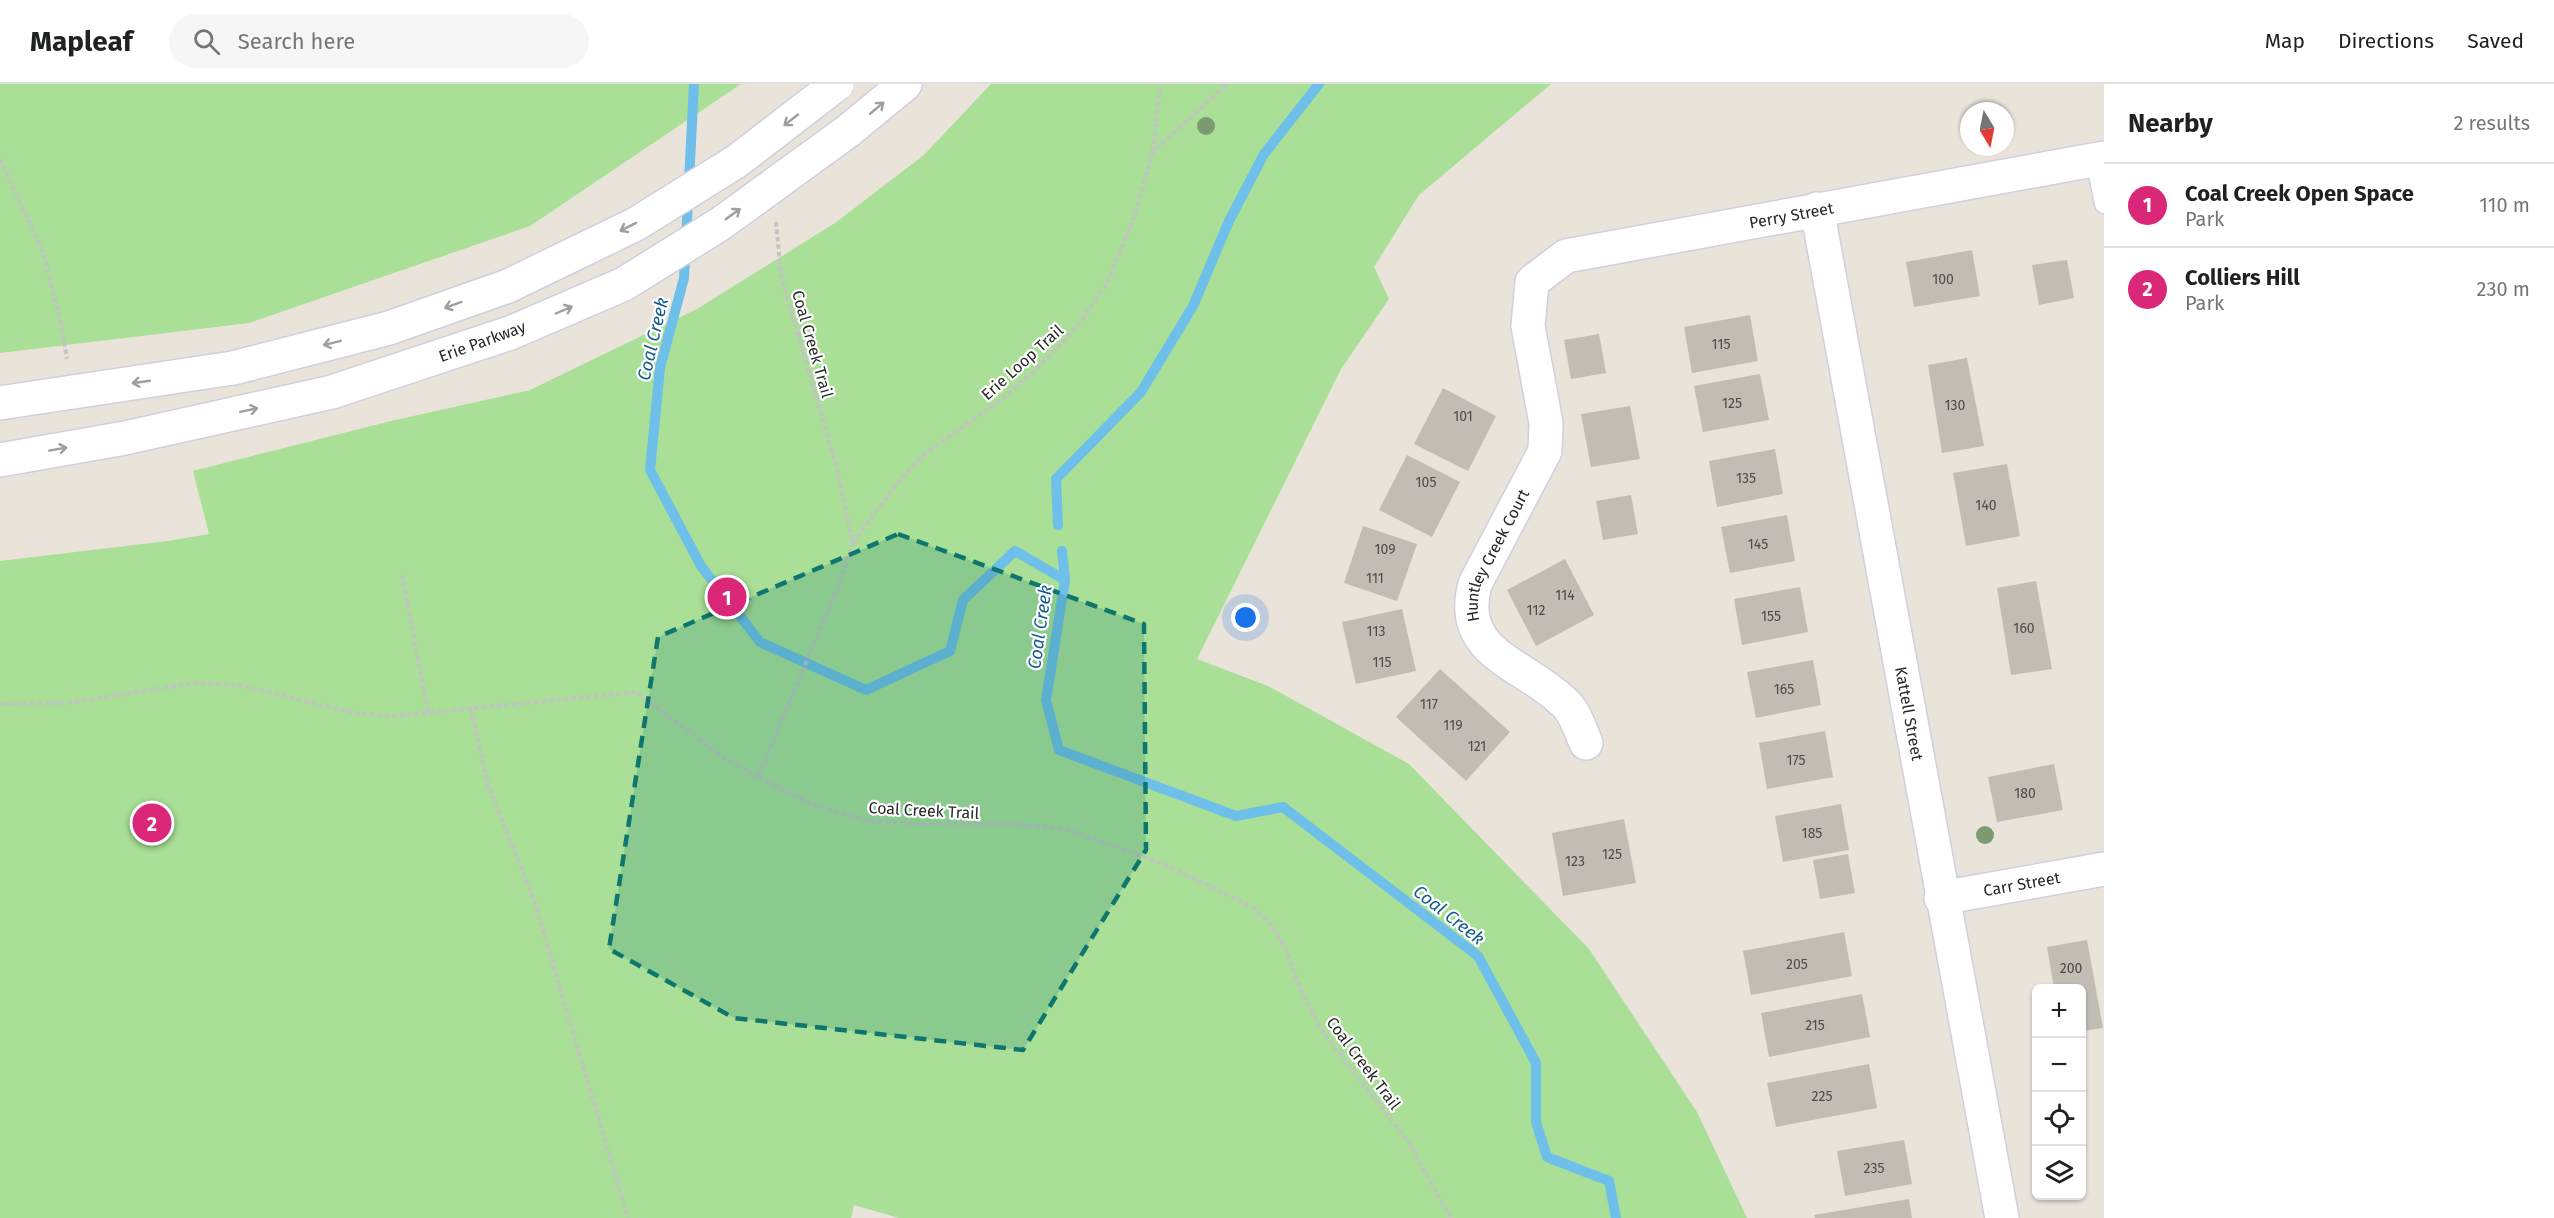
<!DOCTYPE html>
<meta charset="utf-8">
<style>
body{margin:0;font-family:"Fira Sans",sans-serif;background:#f6f6f6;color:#202124}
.controls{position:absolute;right:18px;bottom:18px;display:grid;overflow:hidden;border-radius:9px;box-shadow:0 2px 4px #0004}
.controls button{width:54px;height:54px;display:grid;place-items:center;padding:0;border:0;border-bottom:2px solid #e0e0e0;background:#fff;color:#202124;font:30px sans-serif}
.compass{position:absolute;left:1960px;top:18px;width:54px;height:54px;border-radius:50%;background:#fff;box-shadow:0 2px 4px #0004;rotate:170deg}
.you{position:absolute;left:1246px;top:534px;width:21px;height:21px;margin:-15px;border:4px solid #fff;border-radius:50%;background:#1a73e8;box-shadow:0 0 0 9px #1a73e833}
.badge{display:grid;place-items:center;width:39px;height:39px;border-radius:50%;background:#db2777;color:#fff;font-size:20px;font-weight:700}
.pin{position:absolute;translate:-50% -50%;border:3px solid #fff;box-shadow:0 2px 6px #0006}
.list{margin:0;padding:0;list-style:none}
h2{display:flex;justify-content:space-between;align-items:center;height:78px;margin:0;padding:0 24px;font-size:26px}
h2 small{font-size:20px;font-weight:400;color:#757577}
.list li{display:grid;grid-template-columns:39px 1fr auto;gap:18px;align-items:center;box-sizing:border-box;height:84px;padding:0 24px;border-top:2px solid #e0e0e0}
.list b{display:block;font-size:22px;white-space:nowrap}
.list p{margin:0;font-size:20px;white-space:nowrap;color:#757577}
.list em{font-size:20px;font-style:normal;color:#757577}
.icon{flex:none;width:33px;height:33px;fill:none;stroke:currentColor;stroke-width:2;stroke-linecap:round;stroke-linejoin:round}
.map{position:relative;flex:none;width:2104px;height:1134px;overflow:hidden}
header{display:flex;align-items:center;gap:36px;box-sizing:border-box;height:84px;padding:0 30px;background:#fff;border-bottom:2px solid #e0e0e0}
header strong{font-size:28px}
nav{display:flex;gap:33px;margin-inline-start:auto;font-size:21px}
.search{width:420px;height:54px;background:#f6f6f6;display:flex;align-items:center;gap:15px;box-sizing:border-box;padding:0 21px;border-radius:33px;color:#757577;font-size:22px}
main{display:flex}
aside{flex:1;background:#fff}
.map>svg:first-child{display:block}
.green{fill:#a9df96}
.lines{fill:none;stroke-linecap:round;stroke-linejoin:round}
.stream{stroke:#6ebfe9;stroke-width:10}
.building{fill:#c1bdb5}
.lane-casing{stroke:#ced0e0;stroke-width:21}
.street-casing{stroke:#ced0e0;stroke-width:36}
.secondary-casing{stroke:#ced0e0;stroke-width:36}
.path{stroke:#c3c3c3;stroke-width:4;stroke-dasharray:4.5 3;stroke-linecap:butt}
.lane{stroke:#fff;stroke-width:18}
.street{stroke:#fff;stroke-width:33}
.secondary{stroke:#fff;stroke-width:33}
.secondary-bridge-casing{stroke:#ced0e0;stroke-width:36;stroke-linecap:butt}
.secondary-bridge{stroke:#fff;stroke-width:33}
.tree{fill:#7d9b70}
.oneway{stroke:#9e9e9e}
.marked{fill:#0f766e;fill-opacity:0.2;stroke:#0f766e;stroke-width:4.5;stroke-dasharray:12 8;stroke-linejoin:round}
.labels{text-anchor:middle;stroke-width:4.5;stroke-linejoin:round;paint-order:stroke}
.number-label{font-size:14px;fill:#4e4c4a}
.street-label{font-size:16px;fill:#272727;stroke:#fff}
.water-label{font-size:18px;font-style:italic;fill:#125b90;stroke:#fff}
</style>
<header>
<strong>Mapleaf</strong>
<div class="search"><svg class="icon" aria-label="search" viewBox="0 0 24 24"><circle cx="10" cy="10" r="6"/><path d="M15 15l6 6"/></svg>Search here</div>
<nav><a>Map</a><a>Directions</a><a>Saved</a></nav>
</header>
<main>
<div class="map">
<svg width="2104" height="1134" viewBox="0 0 2104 1134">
<rect width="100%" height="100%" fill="#e9e3d9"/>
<g class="green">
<polygon points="0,0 741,0 530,142 249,239 0,269"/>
<polygon points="991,0 1551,0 1419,111 1374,183 1389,215 1341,285 1197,575 1268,602 1409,680 1589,865 1697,1028 1747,1134 899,1134 854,1121 851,1134 0,1134 0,477 168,457 209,450 193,387 391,337 530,306 697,225 835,139 924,71"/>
</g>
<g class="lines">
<g class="stream">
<polyline points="694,0 684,194 660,284 650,386 701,482 760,558 866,606 950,567 963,516 1015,467 1065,496 1046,616 1059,666 1236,732 1283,723 1478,872 1536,979 1536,1038 1547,1073 1609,1097 1616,1134"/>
<polyline points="1058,441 1056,395 1141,308 1193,222 1229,137 1264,70 1319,0"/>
<polyline points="1062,467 1065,496"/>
</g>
</g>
<g class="building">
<polygon points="1972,166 1980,212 1914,223 1906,178"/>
<polygon points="2067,176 2074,214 2039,221 2032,181"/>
<polygon points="1750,231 1758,277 1692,289 1684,243"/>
<polygon points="1599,250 1606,289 1571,295 1564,256"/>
<polygon points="1967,274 1984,362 1942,369 1928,281"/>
<polygon points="1760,290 1769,336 1703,348 1694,302"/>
<polygon points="1443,304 1496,332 1468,387 1414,360"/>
<polygon points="1630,322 1640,375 1591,383 1581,330"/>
<polygon points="1775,365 1783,410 1717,423 1709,377"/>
<polygon points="1407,371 1460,398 1432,453 1379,426"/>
<polygon points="2007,380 2020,452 1966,462 1953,389"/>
<polygon points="1631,411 1638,450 1603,456 1596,417"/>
<polygon points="1787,431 1795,477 1730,489 1721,443"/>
<polygon points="1363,442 1417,460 1397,517 1344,499"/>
<polygon points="1565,475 1594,531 1536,562 1507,506"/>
<polygon points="2036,497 2052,585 2011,591 1997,504"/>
<polygon points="1800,503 1808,548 1742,561 1734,515"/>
<polygon points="1402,525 1416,587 1356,600 1342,538"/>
<polygon points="1813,576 1821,621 1756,634 1747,588"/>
<polygon points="1440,585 1510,648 1466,697 1396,633"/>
<polygon points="1825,647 1833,693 1767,705 1759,659"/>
<polygon points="2054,680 2063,726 1997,738 1988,693"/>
<polygon points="1841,720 1849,766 1783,778 1775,732"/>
<polygon points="1624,735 1636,799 1563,812 1552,749"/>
<polygon points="1848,770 1855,809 1820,815 1813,776"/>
<polygon points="1844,848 1852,892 1751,911 1743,867"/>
<polygon points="2087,856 2103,944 2082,947 2082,904 2054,904 2047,863"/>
<polygon points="1862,910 1870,953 1769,973 1761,929"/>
<polygon points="1869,980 1877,1024 1776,1043 1767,999"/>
<polygon points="1904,1056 1912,1100 1845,1112 1837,1067"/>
<polygon points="1909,1115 1912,1134 1815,1134 1814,1131"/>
</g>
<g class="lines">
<g class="lane-casing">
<polyline id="lane" points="2095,76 2104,120"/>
</g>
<g class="street-casing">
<g id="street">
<path id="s1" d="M1817,125l185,1009"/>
<path id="s2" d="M1586,659c-5,-11 -9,-25 -16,-34 -3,-5 -9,-9 -13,-13 -40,-34 -100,-46 -82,-112l70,-133 1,-28 -18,-97 4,-44 34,-26 538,-98"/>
<path id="s3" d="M1941,814l163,-29"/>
</g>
</g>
<g class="secondary-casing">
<g id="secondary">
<polyline points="848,47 905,0"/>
<polyline points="0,319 233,284 389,244 508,202"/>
<polyline points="0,376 125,354 332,308 510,249"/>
</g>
</g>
<g class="path">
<polyline points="1153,67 1160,0"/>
<polyline points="0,75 43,168 60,235 67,275"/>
<polyline points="776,138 781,192 836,381 853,459 838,503 758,693 809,719 868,737 915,740 1016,740 1066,745 1166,781 1254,824 1271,841 1284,861 1302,909 1324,950 1408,1057 1451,1134"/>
<polyline points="853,459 897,399 923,371 994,321 1032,289 1073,248 1106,201 1132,139 1153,68 1227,0"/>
<polyline points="402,491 428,628"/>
<polyline points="0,620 69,619 194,599 239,601 359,630 395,632 636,608 723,673 758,693"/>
<polyline points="471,625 488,701 534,816 628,1134"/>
</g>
<use href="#lane" class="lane"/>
<use href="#street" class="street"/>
<use href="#secondary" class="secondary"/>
<g class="secondary-bridge-casing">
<g id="secondary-bridge">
<polyline points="508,202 636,140 737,77 837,0"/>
<polyline points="510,249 624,200 720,140 848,47"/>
</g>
</g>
<use href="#secondary-bridge" class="secondary-bridge"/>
</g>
<g class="tree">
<circle cx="1206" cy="42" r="9"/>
<circle cx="1985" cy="751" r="9"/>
</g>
<defs><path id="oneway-shaft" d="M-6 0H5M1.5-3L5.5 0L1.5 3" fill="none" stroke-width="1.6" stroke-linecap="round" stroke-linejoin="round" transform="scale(1.5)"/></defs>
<g class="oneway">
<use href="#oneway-shaft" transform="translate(877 24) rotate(-40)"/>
<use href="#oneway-shaft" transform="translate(791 36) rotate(142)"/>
<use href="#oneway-shaft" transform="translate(733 130) rotate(-36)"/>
<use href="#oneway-shaft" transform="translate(628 143) rotate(153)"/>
<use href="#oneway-shaft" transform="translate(453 221) rotate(160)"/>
<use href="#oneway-shaft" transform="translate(564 226) rotate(-23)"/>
<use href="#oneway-shaft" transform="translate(332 259) rotate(166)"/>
<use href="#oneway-shaft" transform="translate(141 298) rotate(172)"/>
<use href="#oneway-shaft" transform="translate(249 326) rotate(-12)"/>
<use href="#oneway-shaft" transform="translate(58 365) rotate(-10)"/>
</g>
<path class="marked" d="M898,450l246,90 2,226 -123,200 -289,-32 -125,-69 49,-312z"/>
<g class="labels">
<g class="number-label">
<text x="1943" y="200">100</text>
<text x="1721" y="265">115</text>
<text x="1732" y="324">125</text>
<text x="1955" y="326">130</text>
<text x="1463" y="337">101</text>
<text x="1746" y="399">135</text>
<text x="1426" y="403">105</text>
<text x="1986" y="426">140</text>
<text x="1758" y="465">145</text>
<text x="1385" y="470">109</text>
<text x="1375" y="499">111</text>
<text x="1565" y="516">114</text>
<text x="1536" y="531">112</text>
<text x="1771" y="537">155</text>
<text x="2024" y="549">160</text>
<text x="1376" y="552">113</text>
<text x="1382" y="583">115</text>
<text x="1784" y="610">165</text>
<text x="1429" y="625">117</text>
<text x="1453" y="646">119</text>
<text x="1477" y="667">121</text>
<text x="1796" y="681">175</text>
<text x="2025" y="714">180</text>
<text x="1812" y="754">185</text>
<text x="1612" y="775">125</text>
<text x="1575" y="782">123</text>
<text x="1797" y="885">205</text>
<text x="2071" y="889">200</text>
<text x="1815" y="946">215</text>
<text x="1822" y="1017">225</text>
<text x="1874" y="1089">235</text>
</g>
<g class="street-label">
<text dy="6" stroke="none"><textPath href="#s2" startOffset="801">Perry Street</textPath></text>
<text transform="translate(482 257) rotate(-20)" y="6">Erie Parkway</text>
<text transform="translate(813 260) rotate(74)" y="6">Coal Creek Trail</text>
<text transform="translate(1022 278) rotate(-42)" y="6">Erie Loop Trail</text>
<text dy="6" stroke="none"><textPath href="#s2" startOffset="242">Huntley Creek Court</textPath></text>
<text dy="6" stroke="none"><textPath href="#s1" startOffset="513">Kattell Street</textPath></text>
<text transform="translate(924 726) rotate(3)" y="6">Coal Creek Trail</text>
<text dy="6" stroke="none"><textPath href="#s3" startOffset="82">Carr Street</textPath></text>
<text transform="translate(1364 979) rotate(53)" y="6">Coal Creek Trail</text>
</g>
<g class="water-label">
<text transform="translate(653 255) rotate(-77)" y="6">Coal Creek</text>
<text transform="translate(1040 543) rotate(-82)" y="6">Coal Creek</text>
<text transform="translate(1449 831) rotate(38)" y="6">Coal Creek</text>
</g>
</g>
</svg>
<div class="controls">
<button>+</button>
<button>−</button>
<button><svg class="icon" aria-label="locate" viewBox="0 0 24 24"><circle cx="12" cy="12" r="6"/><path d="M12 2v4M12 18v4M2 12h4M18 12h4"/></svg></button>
<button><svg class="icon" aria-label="layers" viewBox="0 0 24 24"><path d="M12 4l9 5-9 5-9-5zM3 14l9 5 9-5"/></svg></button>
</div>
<svg class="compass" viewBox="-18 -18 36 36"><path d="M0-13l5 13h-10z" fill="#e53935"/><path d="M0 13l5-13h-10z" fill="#757577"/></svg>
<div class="you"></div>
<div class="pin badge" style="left:727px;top:513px">1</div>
<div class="pin badge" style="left:152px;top:739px">2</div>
</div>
<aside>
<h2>Nearby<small>2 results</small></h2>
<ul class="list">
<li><span class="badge">1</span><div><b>Coal Creek Open Space</b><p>Park</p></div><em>110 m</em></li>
<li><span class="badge">2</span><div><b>Colliers Hill</b><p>Park</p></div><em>230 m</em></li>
</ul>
</aside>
</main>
